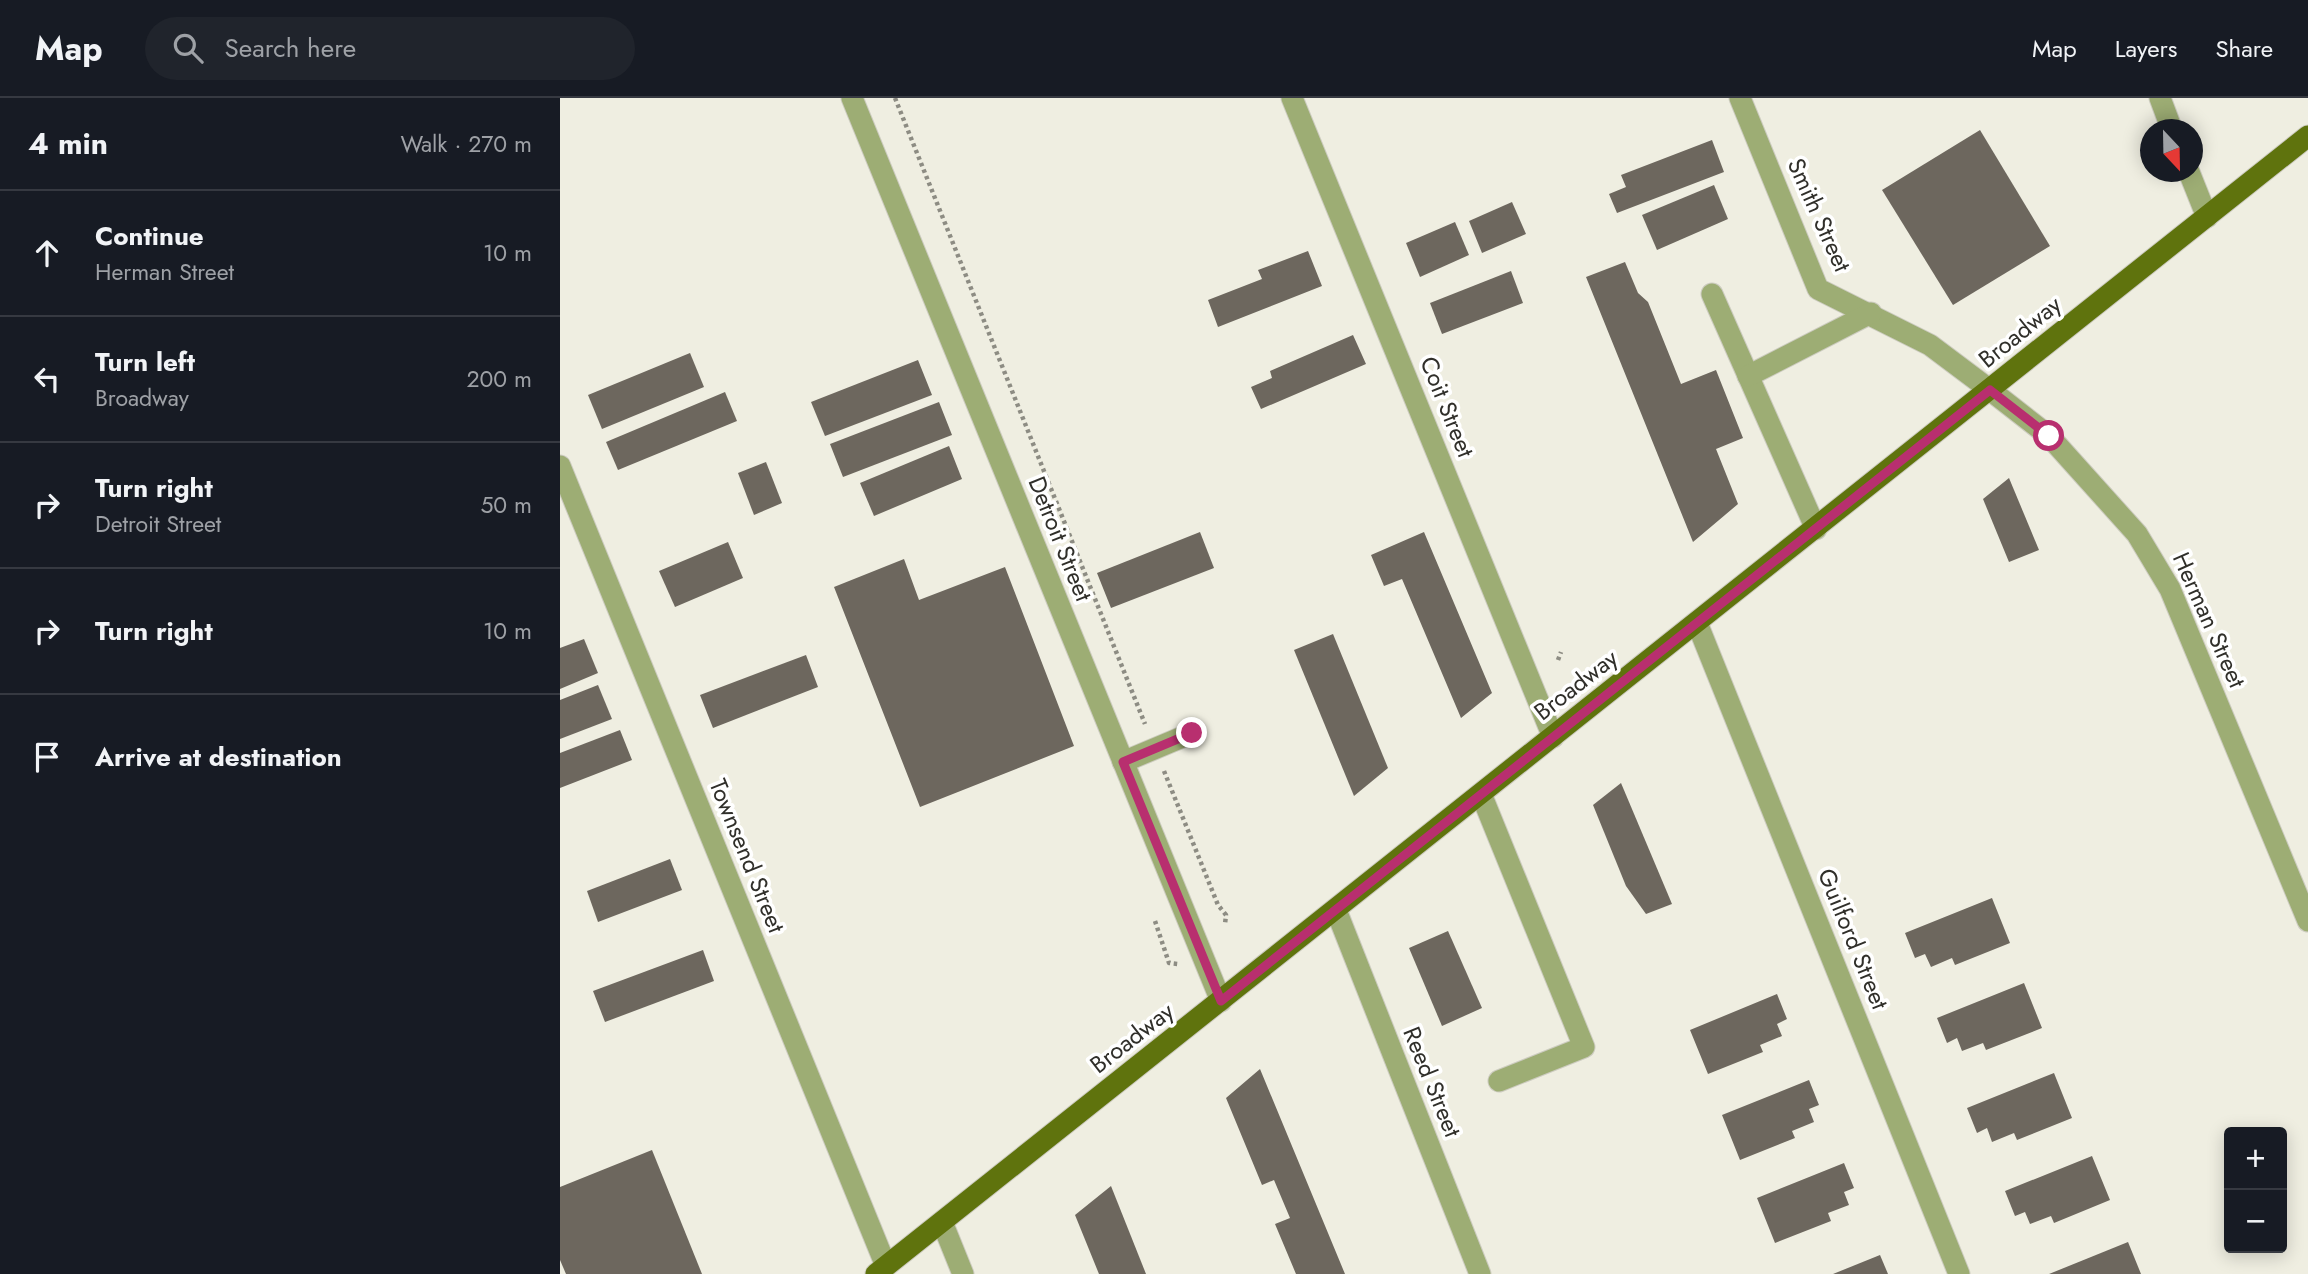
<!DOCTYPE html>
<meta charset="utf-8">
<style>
body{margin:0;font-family:Jost,sans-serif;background:#20242c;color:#f1f3f6}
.controls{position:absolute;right:21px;bottom:21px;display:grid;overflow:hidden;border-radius:7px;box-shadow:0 4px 18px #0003}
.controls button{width:63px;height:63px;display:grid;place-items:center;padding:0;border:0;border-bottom:2px solid #363941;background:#171b24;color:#f1f3f6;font:35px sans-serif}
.compass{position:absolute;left:1580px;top:21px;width:63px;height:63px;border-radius:50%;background:#171b24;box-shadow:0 4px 18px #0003;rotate:158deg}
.stop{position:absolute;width:21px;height:21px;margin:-16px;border:5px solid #b82f6f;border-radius:50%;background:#fff}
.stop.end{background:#b82f6f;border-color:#fff;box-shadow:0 2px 7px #0008}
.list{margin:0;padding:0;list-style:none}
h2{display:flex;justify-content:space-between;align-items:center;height:91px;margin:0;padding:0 28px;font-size:30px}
h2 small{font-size:23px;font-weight:400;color:#9ea1a6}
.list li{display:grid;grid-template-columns:46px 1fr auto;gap:21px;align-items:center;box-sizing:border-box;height:126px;padding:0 28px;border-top:2px solid #363941}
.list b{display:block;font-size:26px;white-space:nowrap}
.list p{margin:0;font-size:23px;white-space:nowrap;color:#9ea1a6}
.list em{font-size:23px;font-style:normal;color:#9ea1a6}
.icon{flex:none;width:38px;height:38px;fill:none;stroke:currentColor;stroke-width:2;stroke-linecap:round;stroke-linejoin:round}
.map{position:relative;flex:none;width:1748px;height:1176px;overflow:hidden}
header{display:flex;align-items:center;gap:42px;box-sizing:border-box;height:98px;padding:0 35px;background:#171b24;border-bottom:2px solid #363941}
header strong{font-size:33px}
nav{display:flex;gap:38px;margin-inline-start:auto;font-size:24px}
.search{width:490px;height:63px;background:#20242c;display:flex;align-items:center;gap:18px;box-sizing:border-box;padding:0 24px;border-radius:38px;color:#9ea1a6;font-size:26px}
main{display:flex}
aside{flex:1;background:#171b24}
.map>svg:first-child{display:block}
.building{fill:#6d675e}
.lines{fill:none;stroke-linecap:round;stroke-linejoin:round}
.minor-casing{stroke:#cdccc0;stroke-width:23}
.major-casing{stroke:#cdccc0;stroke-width:23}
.path{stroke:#8d8c83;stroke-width:4.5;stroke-dasharray:3.5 3.5;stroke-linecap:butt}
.minor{stroke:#9dad74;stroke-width:21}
.major{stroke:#5f730d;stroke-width:21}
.route{stroke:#b82f6f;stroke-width:9}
.labels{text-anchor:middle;stroke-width:7;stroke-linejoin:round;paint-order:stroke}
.street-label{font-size:24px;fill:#302f2a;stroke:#fff}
</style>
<header>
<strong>Map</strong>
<div class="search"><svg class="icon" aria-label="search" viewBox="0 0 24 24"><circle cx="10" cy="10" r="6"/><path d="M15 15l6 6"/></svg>Search here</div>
<nav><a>Map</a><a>Layers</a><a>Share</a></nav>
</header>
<main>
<aside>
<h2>4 min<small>Walk · 270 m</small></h2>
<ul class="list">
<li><svg class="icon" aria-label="ahead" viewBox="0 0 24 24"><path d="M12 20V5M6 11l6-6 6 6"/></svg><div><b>Continue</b><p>Herman Street</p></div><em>10 m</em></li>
<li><svg class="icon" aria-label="left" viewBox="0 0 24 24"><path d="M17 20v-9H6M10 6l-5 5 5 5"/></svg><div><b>Turn left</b><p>Broadway</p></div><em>200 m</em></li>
<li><svg class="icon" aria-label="right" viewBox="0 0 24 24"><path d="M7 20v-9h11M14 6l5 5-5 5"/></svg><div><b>Turn right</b><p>Detroit Street</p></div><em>50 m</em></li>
<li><svg class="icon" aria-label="right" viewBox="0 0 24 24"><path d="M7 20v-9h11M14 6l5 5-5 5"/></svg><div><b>Turn right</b></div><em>10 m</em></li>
<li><svg class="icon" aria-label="arrive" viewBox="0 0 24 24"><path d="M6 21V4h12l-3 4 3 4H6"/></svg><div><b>Arrive at destination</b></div></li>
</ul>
</aside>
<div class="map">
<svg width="1748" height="1176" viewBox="0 0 1748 1176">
<rect width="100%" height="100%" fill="#efeee1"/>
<g class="building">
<polygon points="1420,32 1490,148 1393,207 1322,92"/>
<polygon points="1152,42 1164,74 1057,115 1049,96 1066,89 1061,77"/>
<polygon points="1154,87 1168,121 1097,152 1082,117"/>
<polygon points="952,104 966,136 922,155 909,123"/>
<polygon points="895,124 909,157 860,179 846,145"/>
<polygon points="748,153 762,188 658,229 648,202 702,181 698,172"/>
<polygon points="1065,164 1078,195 1088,204 1121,286 1156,272 1183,340 1156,351 1178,406 1133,444 1026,179"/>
<polygon points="951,173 963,205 882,236 870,205"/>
<polygon points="793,237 806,266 701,311 691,289 712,280 710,273"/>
<polygon points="130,255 144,289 42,331 28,297"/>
<polygon points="358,262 372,297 265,338 251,304"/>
<polygon points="165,294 177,323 58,372 46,344"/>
<polygon points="379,304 392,337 283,379 270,346"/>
<polygon points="389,348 402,381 314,418 300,385"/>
<polygon points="206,364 222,405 194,417 178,375"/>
<polygon points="1449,380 1479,452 1449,464 1423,401"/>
<polygon points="640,434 654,470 551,510 537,475"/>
<polygon points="864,434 932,595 901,620 842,481 824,488 811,457"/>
<polygon points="168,444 183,480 115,509 99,473"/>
<polygon points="344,461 359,502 445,469 514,648 360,709 274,489"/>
<polygon points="773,536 828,670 794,698 734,552"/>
<polygon points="24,541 38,575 0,591 0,550"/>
<polygon points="246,557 258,589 153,630 140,597"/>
<polygon points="38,587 52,621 0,641 0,602"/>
<polygon points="60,632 72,662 0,690 0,655"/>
<polygon points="1061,685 1112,806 1086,816 1066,788 1033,707"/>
<polygon points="110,761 122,792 38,824 27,793"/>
<polygon points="1432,800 1450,845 1395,867 1392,860 1371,869 1365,856 1355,860 1345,835"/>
<polygon points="888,833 922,910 882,928 849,850"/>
<polygon points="143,852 154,883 45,924 33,893"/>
<polygon points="1464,885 1482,930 1426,952 1423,945 1402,953 1397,940 1387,945 1377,920"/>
<polygon points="1217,896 1227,921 1217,926 1222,938 1200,947 1203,954 1148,976 1130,932"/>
<polygon points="700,971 785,1176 736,1176 715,1126 730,1120 714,1082 702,1087 666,1000"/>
<polygon points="1494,975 1512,1020 1457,1042 1454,1035 1432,1044 1427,1030 1417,1035 1407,1010"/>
<polygon points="1249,982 1259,1007 1249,1011 1254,1024 1232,1033 1235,1040 1180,1062 1162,1017"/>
<polygon points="92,1052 142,1176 6,1176 0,1162 0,1089"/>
<polygon points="1532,1058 1550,1102 1494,1125 1491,1118 1470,1126 1465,1114 1455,1118 1445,1093"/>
<polygon points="1284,1065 1294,1090 1284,1094 1289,1107 1268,1115 1271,1123 1215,1145 1197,1100"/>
<polygon points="551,1088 586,1176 539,1176 515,1117"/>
<polygon points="1568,1144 1581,1176 1489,1176"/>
<polygon points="1320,1157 1328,1176 1273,1176"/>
</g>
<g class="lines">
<g class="minor-casing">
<g id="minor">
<polyline points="292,0 661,903"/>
<polyline points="732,0 993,639"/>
<polyline points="1180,0 1258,191 1370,247 1430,292 1489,338 1577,436 1610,491 1748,823"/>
<polyline points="1600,0 1612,32"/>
<polyline points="1629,74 1647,119"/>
<polyline points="1152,196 1256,431"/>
<polyline points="1188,278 1311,215"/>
<polyline points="0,368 326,1168"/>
<polyline points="1137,525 1399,1176"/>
<polyline points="563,664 632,635"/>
<polyline points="921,696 1024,949 939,983"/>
<polyline points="776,812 920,1176"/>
<polyline points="382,1124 403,1176"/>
</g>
</g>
<g class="major-casing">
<polyline id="major" points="316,1176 1748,38"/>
</g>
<g class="path">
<polyline points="335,0 585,626"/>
<polyline points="998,562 1001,554"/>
<polyline points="604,673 658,807 666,817 665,826"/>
<polyline points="595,823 609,865 618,866"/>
</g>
<use href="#minor" class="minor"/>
<use href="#major" class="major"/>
</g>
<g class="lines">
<polyline class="route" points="632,635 563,664 661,903 1430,292 1489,338"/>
</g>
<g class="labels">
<g class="street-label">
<text transform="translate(1259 117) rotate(66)" y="8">Smith Street</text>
<text transform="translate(1460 234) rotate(-39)" y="8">Broadway</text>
<text transform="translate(887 309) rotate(68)" y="8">Coit Street</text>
<text transform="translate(500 441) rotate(68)" y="8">Detroit Street</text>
<text transform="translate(1649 522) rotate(66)" y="8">Herman Street</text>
<text transform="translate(1016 587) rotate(-38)" y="8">Broadway</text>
<text transform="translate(187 758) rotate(68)" y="8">Townsend Street</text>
<text transform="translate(1293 841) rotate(68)" y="8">Guilford Street</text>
<text transform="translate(572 940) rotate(-38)" y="8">Broadway</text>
<text transform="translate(872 984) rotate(68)" y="8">Reed Street</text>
</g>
</g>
</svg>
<div class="controls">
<button>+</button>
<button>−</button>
</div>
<svg class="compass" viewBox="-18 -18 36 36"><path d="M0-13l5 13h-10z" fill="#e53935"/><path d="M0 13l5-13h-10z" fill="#9ea1a6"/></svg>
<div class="stop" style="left:1489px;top:338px"></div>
<div class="stop end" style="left:632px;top:635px"></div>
</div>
</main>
